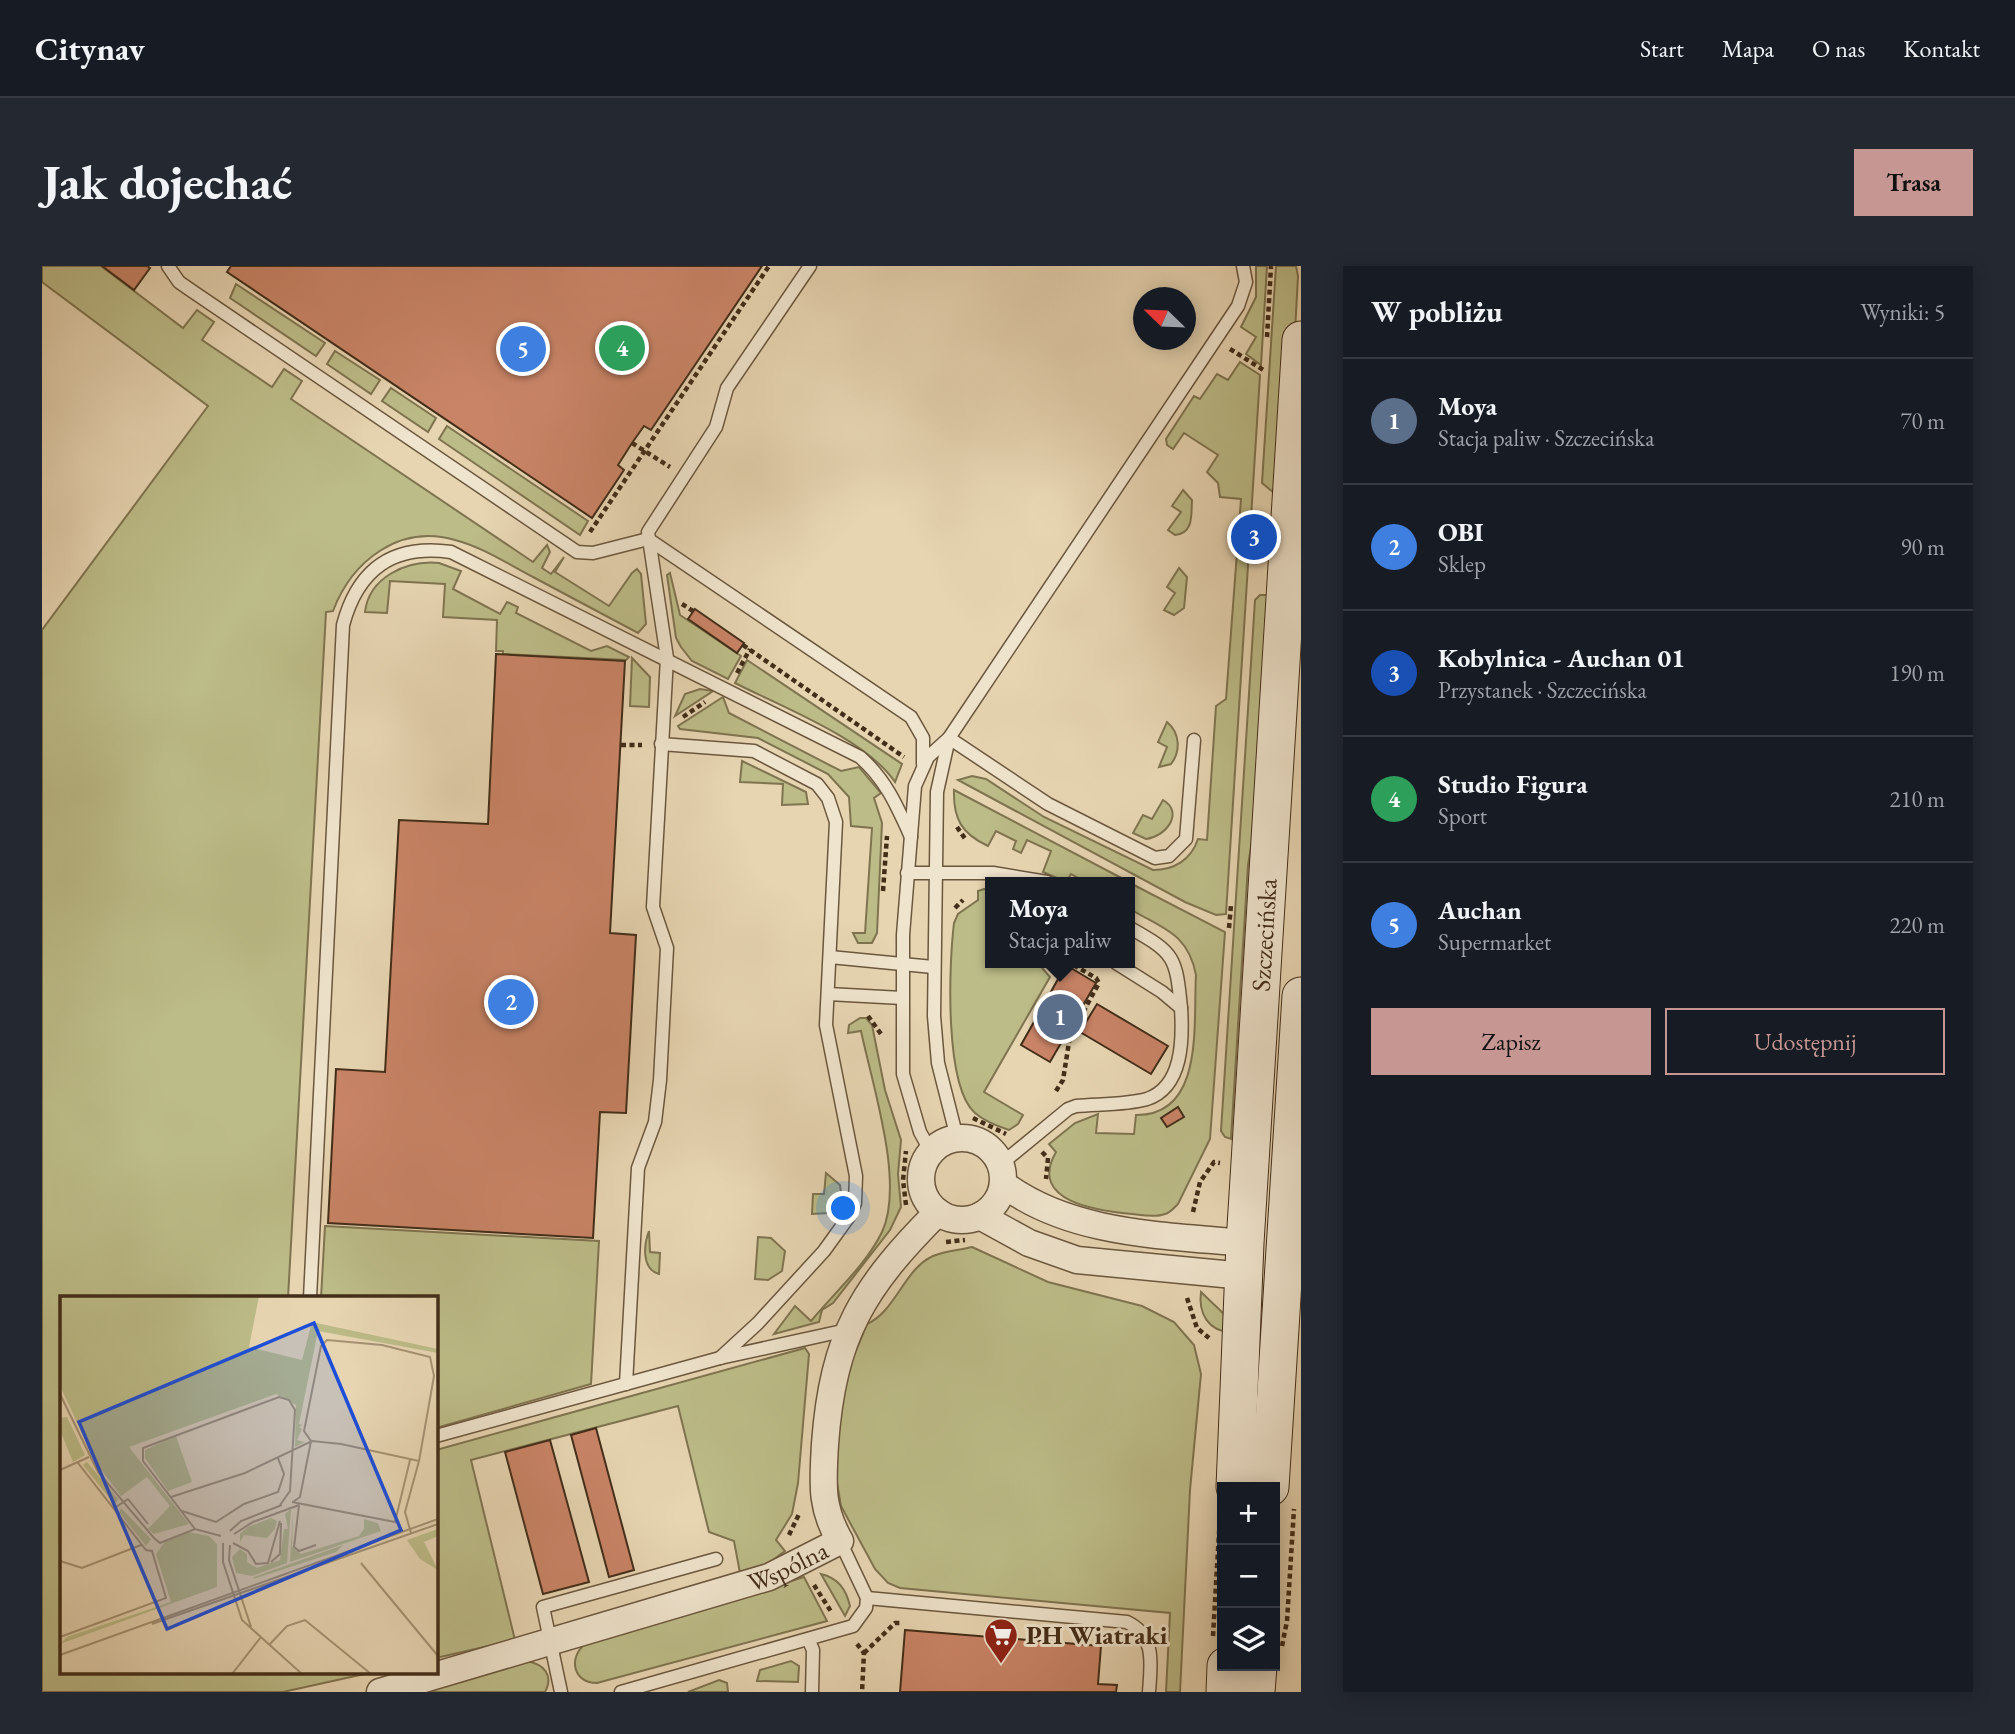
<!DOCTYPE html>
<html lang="pl">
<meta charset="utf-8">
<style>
body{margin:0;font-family:"EB Garamond",serif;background:#242831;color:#f1f3f6}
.controls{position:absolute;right:21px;bottom:21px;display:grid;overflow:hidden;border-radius:0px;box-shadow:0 4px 18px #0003}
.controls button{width:63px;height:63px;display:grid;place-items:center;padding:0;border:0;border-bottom:2px solid #363941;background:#171b24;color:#f1f3f6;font:35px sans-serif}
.compass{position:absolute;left:1091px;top:21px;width:63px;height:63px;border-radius:50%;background:#171b24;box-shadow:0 4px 18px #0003;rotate:293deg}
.you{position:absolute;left:802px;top:943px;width:24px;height:24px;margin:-18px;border:5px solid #fff;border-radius:50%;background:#1a73e8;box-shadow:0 0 0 10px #1a73e833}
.badge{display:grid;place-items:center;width:46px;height:46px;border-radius:50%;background:#c59692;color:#fff;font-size:23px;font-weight:700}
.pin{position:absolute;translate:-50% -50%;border:4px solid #fff;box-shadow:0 2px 7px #0006}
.popup{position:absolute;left:943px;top:611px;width:150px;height:91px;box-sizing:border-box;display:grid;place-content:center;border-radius:0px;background:#171b24;filter:drop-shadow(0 2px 5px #0005);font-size:23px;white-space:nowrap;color:#9ea1a6}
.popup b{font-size:26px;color:#f1f3f6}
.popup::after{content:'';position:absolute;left:50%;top:100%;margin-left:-14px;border:14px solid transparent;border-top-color:#171b24}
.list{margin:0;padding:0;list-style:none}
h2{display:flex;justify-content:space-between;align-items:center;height:91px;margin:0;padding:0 28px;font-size:30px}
h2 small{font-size:23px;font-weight:400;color:#9ea1a6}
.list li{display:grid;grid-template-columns:46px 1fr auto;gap:21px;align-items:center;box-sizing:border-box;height:126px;padding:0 28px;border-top:2px solid #363941}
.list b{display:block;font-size:26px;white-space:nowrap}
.list p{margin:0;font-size:23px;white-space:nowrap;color:#9ea1a6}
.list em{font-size:23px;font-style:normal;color:#9ea1a6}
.actions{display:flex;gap:14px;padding:21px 28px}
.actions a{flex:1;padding:16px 0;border:2px solid #c59692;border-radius:0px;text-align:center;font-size:24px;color:#c59692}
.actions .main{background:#c59692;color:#111}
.icon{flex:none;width:38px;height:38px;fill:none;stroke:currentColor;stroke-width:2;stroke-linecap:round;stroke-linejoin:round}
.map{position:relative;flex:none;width:1259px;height:1426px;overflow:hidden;border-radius:0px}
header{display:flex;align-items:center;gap:42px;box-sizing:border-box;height:98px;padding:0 35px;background:#171b24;border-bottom:2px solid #363941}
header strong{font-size:33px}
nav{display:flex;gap:38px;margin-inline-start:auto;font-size:24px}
.intro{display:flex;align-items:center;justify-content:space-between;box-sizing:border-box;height:168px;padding:0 42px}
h1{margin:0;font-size:49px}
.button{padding:18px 32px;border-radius:0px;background:#c59692;color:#111;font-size:24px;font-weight:700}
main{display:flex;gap:42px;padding:0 42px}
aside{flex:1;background:#171b24;border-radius:0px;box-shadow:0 4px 18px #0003}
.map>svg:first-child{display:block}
.green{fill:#bcbc88;stroke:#7f7450;stroke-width:2}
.building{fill:#c98467;stroke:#422d18;stroke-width:2}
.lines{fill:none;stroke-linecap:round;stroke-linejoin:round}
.lane-casing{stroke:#6b573e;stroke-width:15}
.street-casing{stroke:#6b573e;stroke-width:29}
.secondary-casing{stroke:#422d18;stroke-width:39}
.path{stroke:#422d18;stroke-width:4.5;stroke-dasharray:5 3.5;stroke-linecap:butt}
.lane{stroke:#efe4cd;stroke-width:12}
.street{stroke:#efe4cd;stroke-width:26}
.secondary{stroke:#efe4cd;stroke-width:37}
.labels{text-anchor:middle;stroke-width:6;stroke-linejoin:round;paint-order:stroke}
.street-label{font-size:26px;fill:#422d18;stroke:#efe4cd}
.poi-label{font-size:26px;font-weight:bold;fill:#422d18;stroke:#efe4cd;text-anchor:start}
.inset-road{fill:none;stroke:#a59274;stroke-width:2}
.view{fill:#1d4ed8;fill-opacity:0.15;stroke:#1d4ed8;stroke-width:3.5}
.inset-edge{fill:none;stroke:#422d18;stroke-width:3.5}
</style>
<header>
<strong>Citynav</strong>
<nav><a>Start</a><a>Mapa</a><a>O nas</a><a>Kontakt</a></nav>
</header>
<div class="intro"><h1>Jak dojechać</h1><a class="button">Trasa</a></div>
<main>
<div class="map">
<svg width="1259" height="1426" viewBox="0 0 1259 1426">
<rect width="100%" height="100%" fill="#e7d5b2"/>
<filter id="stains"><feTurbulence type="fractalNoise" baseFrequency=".00286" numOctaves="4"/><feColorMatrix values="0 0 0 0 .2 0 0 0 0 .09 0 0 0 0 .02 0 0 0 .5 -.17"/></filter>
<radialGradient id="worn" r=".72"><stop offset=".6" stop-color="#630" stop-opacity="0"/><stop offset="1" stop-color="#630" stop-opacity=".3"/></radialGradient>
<g class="green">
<path d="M0,0h59l82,62 14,-18 17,12 -12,18 70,47 12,-18 18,12 -11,18 242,163 14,-17 3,7 -8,16 9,6 13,-17 -9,15 54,34 23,-33 5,-4 4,5 5,50 -8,9c-35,-19 -70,-37 -105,-56 -25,-13 -51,-30 -78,-37 -56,-16 -103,21 -122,71l-7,1 -38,686h-227v375h308l-86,19h-241v-1062l166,-224 -166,-124z"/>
<polygon points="1214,0 1225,0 1219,99 1204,88 1214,71 1199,61 1214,31"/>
<polygon points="1234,0 1254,0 1256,10 1250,121 1231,226 1220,217"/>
<polygon points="194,18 283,77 274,90 188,32"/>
<polygon points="293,85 338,114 329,128 285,98"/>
<path d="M1198,96l20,13 -34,539 -10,1 -31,-13 -227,-122 14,-4 14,3 58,38 109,53c21,0 38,-10 45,-31l9,1 9,-134 10,-7 15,-200 -21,-2 -2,-14 -11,-11 11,-17 -34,-22 -11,16 -6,-4 -1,-6 28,-43 6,3 17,-25 11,6z"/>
<polygon points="349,122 394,152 386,166 340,135"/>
<polygon points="405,160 546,255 538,269 397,173"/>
<path d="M1141,224l9,10c-1,15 2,33 -17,35l-7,-5 13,-18 -9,-6z"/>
<path d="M397,297l22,8 -8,18 47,25 7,-12 11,5 -2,6 75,38 16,-5 22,11 -3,3 -123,-6v-3h-7l1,-31 -54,-3 2,-33 -55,-3 -3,32 -22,-1c4,-35 42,-52 74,-49z"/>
<polygon points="1137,302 1145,311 1142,342 1132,349 1122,344 1133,327 1125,321"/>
<polygon points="628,307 638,349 699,390 686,413 650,395 639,381 634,372 625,309"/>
<polygon points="1218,329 1227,329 1226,479 1206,599 1189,873 1183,871 1179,865 1213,334"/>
<polygon points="590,392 608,411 607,441 588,440"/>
<path d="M705,394l155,104 -7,18c-29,-43 -113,-75 -160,-99z"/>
<polygon points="658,423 671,425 633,450 643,428"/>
<polygon points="681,431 687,447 799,505 817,501 839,527 832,532 840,557 835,667 830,677 816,677 811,667 823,667 830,562 809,560 807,531 786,508 716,472 638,463 636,460"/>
<path d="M1125,456c13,11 14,29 4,42l-12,3 8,-20 -9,-5z"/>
<polygon points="700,495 764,526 766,538 740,539 741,518 698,516"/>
<path d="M912,524l175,92h-44l-14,-8 -5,8 -23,-10 8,-21 -24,-11 -6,13 -8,-4 3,-8 -20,-10 -8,15c-26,-12 -35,-27 -34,-56z"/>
<path d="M1121,534c22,13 2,37 -17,39l-13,-6 10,-18 9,4z"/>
<path d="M1088,617l95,49 -15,207 -32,65c-4,4 -8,9 -13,10 -10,4 -23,1 -33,0 -33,-3 -105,-12 -76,-62l-7,-8 26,-21 23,-9 -2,19 38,1 2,-19c69,1 57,-93 60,-140 -8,-42 -33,-46 -66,-66z"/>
<path d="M942,623l6,1v73h48l12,14 -66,115 39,23 -5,9 -9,6c-9,-3 -26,-10 -34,-17 -31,-27 -26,-150 -21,-190l4,-9 20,-14v-9z"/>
<path d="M818,752h6l6,7 13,65 16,50 -3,34 3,33 -11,23 -57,73 -11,7 -3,12 -45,12 21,-28 16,15c23,-28 55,-56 71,-89 23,-49 -10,-148 -21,-201l-13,2 1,-8z"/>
<polygon points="784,907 798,919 800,934 788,947 770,948 771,928 782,928"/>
<polygon points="283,960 557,975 549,1118 394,1162 394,1032 279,1032"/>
<path d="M607,965l1,21 10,1 -1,21c-18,-5 -15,-30 -10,-43z"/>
<polygon points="716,971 729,972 743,985 740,1005 726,1014 713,1013"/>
<path d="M930,981l76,35 94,24 32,16 20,23 7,29 -11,116 -10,202h-14l4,-79 -270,-25 -12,-5 -13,-14 -34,-63 -5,-29 3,-51 7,-52 21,-50c29,-13 37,-55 66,-68 12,-5 27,-6 39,-9z"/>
<path d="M1159,1026l22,21 7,19c-21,-1 -32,-18 -29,-40z"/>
<polygon points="763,1082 767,1088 756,1217 750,1248 734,1274 743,1285 724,1299 698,1307 692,1275 667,1266 636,1140 429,1194 473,1374 394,1392 394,1184"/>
<path d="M779,1308c17,4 25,15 29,32l-5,10z"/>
<path d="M762,1311l23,44 -230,62c-24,0 -29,-25 -12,-39z"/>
<path d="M484,1395c18,3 28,14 19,31h-122z"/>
<polygon points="749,1395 757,1400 756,1416 715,1415 718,1404"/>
<polygon points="677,1414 685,1417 686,1426 646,1426"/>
</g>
<g class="building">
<polygon points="60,0 105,0 108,2 92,24"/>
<polygon points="189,0 720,0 609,164 602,160 590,177 576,199 582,204 550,252 185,6"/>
<polygon points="653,343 702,377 695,387 646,353"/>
<polygon points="454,388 583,395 568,667 594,669 584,847 558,846 551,972 286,957 294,803 343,806 357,554 446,558"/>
<polygon points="1024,699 1054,717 1008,796 979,779"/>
<polygon points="1055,738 1126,780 1109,808 1038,766"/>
<polygon points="1136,841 1142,851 1125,861 1119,852"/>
<polygon points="554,1162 592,1304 567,1311 529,1169"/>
<polygon points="508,1174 547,1316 501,1328 463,1186"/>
<polygon points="863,1364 1059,1380 1056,1418 1075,1419 1074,1426 858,1426"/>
</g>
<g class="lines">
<g class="lane-casing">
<g id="lane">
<polyline points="126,0 137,16 150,25 535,286 551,287 606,273 869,451 881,472 881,498"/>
<polyline points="907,472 895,526 892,750 896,797 915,872"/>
<polyline points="907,472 1006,538 1113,592 1127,590 1144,573 1152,474"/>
<polyline points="619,478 712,485 775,518 786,532 794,556 784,759 814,910 813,937 808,949 782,985 716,1057 678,1092"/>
<polyline points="865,607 951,607 1005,616"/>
<path d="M1088,662c45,25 46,29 51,80"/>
<polyline points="788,691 891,701"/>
<polyline points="786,728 860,732"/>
<polyline points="889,886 878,866 861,808 861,669 873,520 886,491 907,472 1196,40 1204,16 1201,0"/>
<path d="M959,898l67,-55 8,-3c22,-2 50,-1 71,-7 36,-12 36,-60 34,-91l-19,-16 -46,-29"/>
<path d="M268,1032l33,-673c15,-56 50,-81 108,-73l409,205c26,23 37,49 51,80"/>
<polyline points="584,1118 596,902 613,856 618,814 625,682 611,641 625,392 606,266 674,161 685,122 768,0"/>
<polyline points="394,1170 678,1092 805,1064"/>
<path d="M825,1332l260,24c29,14 24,42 22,70"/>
<polyline points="767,1375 771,1384 770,1426"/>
<polyline points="519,1426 501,1341 674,1293"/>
<polyline points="579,1426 811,1360 824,1342 825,1332 798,1275"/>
</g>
</g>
<g class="street-casing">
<g id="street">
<circle cx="920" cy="913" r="41"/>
<path d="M961,918c68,51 160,51 242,59"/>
<polyline points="938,950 987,977 1035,994 1202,1010"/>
<path id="s1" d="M338,1426l389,-115 71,-36c-20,-35 -17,-58 -15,-97 8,-109 38,-157 113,-232"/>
</g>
</g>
<g class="secondary-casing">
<g id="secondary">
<path id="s2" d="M1193,1221l10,-244 56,-903"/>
<polyline points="1228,1221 1259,730"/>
<polyline points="1183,1426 1184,1400"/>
<polyline points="1214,1426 1216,1400"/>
</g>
</g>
<g class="path">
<polyline points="1225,71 1229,0"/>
<polyline points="1188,83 1223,105"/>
<polyline points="590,177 628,201"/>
<polyline points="548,266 727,0"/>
<polyline points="640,338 651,345"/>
<polyline points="701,379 862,491"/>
<polyline points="695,407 708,383"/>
<polyline points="641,451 663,436"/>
<polyline points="579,479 600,479"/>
<polyline points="915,561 924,574"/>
<polyline points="841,625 845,570"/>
<polyline points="913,642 921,634"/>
<polyline points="1187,662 1189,639"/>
<polyline points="826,750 839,768"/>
<polyline points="1014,825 1021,814 1028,770 1057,717 1054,712 1028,697"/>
<polyline points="931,852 964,868"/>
<polyline points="1000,886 1006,892 1004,913"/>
<polyline points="864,939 861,914 864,885"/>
<polyline points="1151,946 1158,916 1172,896 1178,897"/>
<polyline points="904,976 923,974"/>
<polyline points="1145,1032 1155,1062 1167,1072"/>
<polyline points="747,1269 758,1246"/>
<polyline points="772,1319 790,1347"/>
<polyline points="1171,1370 1178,1250"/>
<polyline points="815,1378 822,1387 820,1426"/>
<polyline points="1240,1380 1245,1355 1252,1243"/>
<polyline points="822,1387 853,1357 858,1357"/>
</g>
<use href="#lane" class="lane"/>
<use href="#street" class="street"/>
<use href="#secondary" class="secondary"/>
</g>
<defs>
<g id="supermarket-pin" transform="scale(1.75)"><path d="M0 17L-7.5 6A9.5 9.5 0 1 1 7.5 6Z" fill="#8f2418" stroke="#efe4cd"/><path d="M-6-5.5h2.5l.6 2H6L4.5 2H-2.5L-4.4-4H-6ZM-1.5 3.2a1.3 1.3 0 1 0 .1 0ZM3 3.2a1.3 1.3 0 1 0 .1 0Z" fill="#fff"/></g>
</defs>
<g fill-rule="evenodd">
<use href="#supermarket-pin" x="959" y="1369"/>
</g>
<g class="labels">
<g class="street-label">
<text dy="9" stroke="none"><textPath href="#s2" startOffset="553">Szczecińska</textPath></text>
<text dy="9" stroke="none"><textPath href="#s1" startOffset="427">Wspólna</textPath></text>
</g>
<g class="poi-label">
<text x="984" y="1378">PH Wiatraki</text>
</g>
</g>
<g transform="translate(18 1030)">
<rect width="378" height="378" fill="#e7d5b2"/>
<path d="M0,0h199l-10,51 53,13 10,-38 126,27v4l-120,-22 -19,93 4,1 -4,2 3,2 -5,11 8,2 -10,5 1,-42 -20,-11 -147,53 60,77 -35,10 -6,-5 22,-23 -23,-29 -26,19 -26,-35 -35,-75zM7,121l18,38 -12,7 -13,-32v-12zM116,140l16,46 -24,9 -23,-33v-8zM27,166l31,37 -3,6 -32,-40zM61,212l30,31 -5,7 -27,-34zM231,213l-4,54 -35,13 -16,-3 -4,-16 8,-8 7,5v8l10,6 23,-8 4,-31h4l-3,-15zM233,213l-1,38 9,7 58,-18 5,-7v-10l14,4 3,8 -91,31zM211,222l6,3 -2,8 -8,9 -23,-3 -4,7v-8l8,-7zM378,233v7l-14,6 14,28 -18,-11 -13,-19zM128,236l21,4 8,8v43l-157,57 7,-7 104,-35 -15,-48 10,-14zM283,249l-7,7 -83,27 1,-2z" fill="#bcbc88"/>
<path class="inset-road" d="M0,98l38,78 56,66 6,5 35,-14 26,7M0,174l29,-13M111,201l74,-24 67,-32 29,3 78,17 -14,51 6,21M232,206l103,20 15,-62M233,206l7,-5 11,-56 -7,-10 17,-85 6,-6 55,5 48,12 4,19 -15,85M239,209l-5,42 5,4 17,-6M53,213l15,-10 20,25M122,215l34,11 28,-18 34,-12 6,-18 -6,-16M135,233l-52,-68v-13l136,-51 10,3 6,10 -5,81 -10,14M170,235l11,-10 41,-16M174,238l19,-12 46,-17M163,247v19l19,58 60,54M173,247l15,8 8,13 12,-1 12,-42M170,249l-1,15 22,67M0,265l22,7 59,-23M211,266l9,-8 1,-31M301,267l77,93M92,328l286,-100M0,341l106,-39 -14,-47 -6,-1 -68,-87M209,349l18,-19 18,-6 66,54M0,359l378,-136M172,378l29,-37"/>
<path class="view" d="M254,27l87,207 -234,99 -88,-207z"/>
<rect width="378" height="378" class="inset-edge"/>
</g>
<rect width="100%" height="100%" filter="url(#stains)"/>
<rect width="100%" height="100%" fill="url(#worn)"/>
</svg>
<div class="controls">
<button>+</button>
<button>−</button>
<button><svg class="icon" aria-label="layers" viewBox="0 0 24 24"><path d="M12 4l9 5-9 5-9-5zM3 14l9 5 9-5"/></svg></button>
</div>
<svg class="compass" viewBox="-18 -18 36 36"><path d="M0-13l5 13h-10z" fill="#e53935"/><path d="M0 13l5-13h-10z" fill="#9ea1a6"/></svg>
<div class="you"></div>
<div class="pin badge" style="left:1018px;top:751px;background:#5c6f8a">1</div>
<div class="popup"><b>Moya</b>Stacja paliw</div>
<div class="pin badge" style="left:469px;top:736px;background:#3f7fe0">2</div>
<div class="pin badge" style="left:1212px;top:271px;background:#1a4fb4">3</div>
<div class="pin badge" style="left:580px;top:82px;background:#2e9e5b">4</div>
<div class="pin badge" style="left:481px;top:83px;background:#3f7fe0">5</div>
</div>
<aside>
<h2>W pobliżu<small>Wyniki: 5</small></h2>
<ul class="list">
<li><span class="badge" style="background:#5c6f8a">1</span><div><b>Moya</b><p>Stacja paliw · Szczecińska</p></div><em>70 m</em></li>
<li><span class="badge" style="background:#3f7fe0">2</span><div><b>OBI</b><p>Sklep</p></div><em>90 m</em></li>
<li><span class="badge" style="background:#1a4fb4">3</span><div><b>Kobylnica - Auchan 01</b><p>Przystanek · Szczecińska</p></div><em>190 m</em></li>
<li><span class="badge" style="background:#2e9e5b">4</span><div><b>Studio Figura</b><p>Sport</p></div><em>210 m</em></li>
<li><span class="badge" style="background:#3f7fe0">5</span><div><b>Auchan</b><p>Supermarket</p></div><em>220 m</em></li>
</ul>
<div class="actions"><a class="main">Zapisz</a><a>Udostępnij</a></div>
</aside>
</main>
